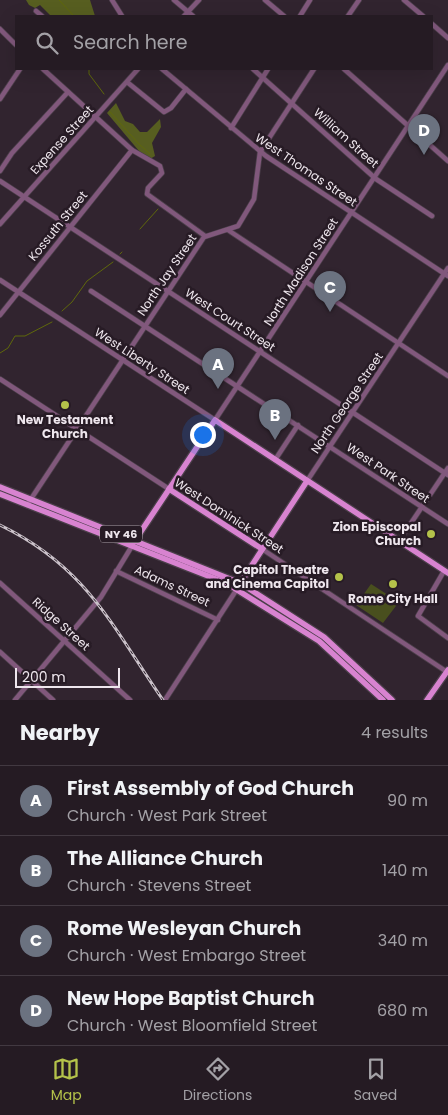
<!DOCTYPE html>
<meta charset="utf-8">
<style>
body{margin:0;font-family:Poppins,sans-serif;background:#2d242b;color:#f1f3f6}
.scale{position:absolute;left:15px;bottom:12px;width:105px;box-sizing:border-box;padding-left:5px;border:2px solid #eee6ed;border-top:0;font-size:14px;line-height:18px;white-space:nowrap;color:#eee6ed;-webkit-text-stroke:4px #271b25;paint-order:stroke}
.you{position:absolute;left:202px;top:434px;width:18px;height:18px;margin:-12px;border:4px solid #fff;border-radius:50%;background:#1a73e8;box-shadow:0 0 0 8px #1a73e833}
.badge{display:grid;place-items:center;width:32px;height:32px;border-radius:50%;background:#b4c24a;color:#fff;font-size:16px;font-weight:700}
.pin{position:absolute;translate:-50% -41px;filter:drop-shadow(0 1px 2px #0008)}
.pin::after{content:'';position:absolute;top:26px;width:18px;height:15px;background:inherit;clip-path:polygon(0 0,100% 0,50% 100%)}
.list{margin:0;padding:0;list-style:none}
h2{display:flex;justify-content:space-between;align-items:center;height:65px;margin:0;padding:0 20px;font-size:21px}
h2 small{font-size:16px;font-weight:400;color:#a3a1a6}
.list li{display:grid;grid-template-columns:32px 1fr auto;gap:15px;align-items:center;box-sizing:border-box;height:70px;padding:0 20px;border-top:1px solid #423941}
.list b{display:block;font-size:19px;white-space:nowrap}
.list p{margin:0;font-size:16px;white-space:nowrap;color:#a3a1a6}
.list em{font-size:16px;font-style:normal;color:#a3a1a6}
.icon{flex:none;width:28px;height:28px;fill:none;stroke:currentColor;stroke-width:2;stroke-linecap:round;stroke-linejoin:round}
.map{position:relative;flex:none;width:448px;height:700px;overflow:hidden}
.search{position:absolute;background:#251b23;box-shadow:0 5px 20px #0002;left:15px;right:15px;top:15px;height:55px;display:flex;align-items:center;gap:12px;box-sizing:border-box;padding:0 18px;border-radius:0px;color:#a3a1a6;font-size:19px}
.sheet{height:345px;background:#251b23}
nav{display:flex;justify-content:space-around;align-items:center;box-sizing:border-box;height:70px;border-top:1px solid #423941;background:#251b23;font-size:14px;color:#a3a1a6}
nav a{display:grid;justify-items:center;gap:2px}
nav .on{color:#b4c24a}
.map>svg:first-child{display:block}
.green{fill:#494f1e}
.forest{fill:#575e20}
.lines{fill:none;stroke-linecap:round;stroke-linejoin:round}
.stream{stroke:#5f680b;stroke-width:1}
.minor-casing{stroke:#4b3f4a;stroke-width:6}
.major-casing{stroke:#4b3f4a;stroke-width:8}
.minor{stroke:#81587c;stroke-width:4.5}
.major{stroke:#d883d0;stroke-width:5.5}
.rail-casing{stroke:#cac1c9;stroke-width:3}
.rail{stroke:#271b25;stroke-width:1;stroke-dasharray:4;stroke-linecap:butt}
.poi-dot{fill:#b4c24a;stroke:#271b25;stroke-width:2}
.labels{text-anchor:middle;stroke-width:5;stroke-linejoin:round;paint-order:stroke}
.shield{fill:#271b25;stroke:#b2a9b1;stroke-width:1}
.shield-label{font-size:11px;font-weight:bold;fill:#eee6ed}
.street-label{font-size:12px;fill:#eee6ed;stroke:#271b25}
.poi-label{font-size:12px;font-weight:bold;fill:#eee6ed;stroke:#271b25}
</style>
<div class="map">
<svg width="448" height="700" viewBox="0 0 448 700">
<rect width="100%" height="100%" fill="#31242f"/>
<polygon class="green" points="371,584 399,602 383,623 356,605"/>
<g class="forest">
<polygon points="26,0 90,0 95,16 51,16 40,5 35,8 29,5"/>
<polygon points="116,103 125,121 133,124 140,132 147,132 160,119 161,127 152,143 155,156 150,159 139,151 107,113"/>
</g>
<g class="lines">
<g class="stream">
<polyline points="59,0 74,16"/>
<polyline points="89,69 89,74 104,94"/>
<polyline points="110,112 139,144 150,154"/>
<polyline points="140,229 158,209"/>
<polyline points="120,254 122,252"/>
<polyline points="62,311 72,302 87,281 113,262"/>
<polyline points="0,353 8,348 15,336 25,336 52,322"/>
</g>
<g class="minor-casing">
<g id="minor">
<polyline points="112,0 122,16"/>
<polyline points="174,0 193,16"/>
<polyline points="265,0 284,16"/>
<polyline points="404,0 423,16"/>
<polyline points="36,11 42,16"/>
<polyline points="184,16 199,0"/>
<polyline points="300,16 310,0"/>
<polyline points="348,16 359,0"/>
<polyline points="432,24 448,38"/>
<polyline points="0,29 16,45"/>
<polyline points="43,69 132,150 160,166 162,173 148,188 147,194 205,236"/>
<polyline points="162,69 266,156 448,276"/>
<polyline points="253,69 376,179 432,216"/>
<polyline points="344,69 448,161"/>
<polyline points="127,82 164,112 171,108 186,89"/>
<polyline points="0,99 20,69"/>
<polyline points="231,128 268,69"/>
<polyline points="0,171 12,153 68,92"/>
<polyline points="0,181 448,475"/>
<polyline points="0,224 138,69"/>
<polyline points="228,230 448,376"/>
<polyline points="0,280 215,420 448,65"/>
<polyline points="91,291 448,524"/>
<polyline points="0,315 132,150"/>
<polyline points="0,379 169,489"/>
<polyline points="275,460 298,425"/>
<polyline points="307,481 448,268"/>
<polyline points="27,505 204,237 238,226 254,199 260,152 314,69"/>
<polyline points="399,541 448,468"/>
<polyline points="262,549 447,672"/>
<polyline points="116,571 218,620"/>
<polyline points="444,571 418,616 448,638"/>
<polyline points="0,583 130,700"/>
<polyline points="0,652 53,700"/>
<polyline points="15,700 101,597 132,546"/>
<polyline points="165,700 237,589"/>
</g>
</g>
<g class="major-casing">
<g id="major">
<polyline points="0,487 240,583 324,637 392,700"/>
<polyline points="169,489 262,549"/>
<polyline points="0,494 226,583 319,641 383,700"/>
<polyline points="134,542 215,420 448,573"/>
<polyline points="239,585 307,481"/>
<polyline points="427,700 448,670"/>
</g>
</g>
<use href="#minor" class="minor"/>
<use href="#major" class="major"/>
<g class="rail-casing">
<path id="rail" d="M0,525c87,42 112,101 163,175"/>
</g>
<use href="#rail" class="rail"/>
</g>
<g class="poi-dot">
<circle cx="65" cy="405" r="5"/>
<circle cx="431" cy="534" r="5"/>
<circle cx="339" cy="577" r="5"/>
<circle cx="393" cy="584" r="5"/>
</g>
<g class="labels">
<rect class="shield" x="100" y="525.5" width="42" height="17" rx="4"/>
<g class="shield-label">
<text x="121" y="538">NY 46</text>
</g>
<g class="street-label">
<text transform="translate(346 138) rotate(42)" y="4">William Street</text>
<text transform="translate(62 140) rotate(-48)" y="4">Expense Street</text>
<text transform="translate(306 170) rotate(34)" y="4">West Thomas Street</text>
<text transform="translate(58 226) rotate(-51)" y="4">Kossuth Street</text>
<text transform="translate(301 272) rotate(-57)" y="4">North Madison Street</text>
<text transform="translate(167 275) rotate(-56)" y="4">North Jay Street</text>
<text transform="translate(230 320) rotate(33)" y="4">West Court Street</text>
<text transform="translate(142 361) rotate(33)" y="4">West Liberty Street</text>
<text transform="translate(347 403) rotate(-56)" y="4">North George Street</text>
<text transform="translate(388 473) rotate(34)" y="4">West Park Street</text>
<text transform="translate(229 516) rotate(33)" y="4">West Dominick Street</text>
<text transform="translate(172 586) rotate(25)" y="4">Adams Street</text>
<text transform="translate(61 624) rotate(42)" y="4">Ridge Street</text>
</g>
<g class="poi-label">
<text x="65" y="424">New Testament<tspan x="65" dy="14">Church</tspan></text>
<text x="421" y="531" text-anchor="end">Zion Episcopal<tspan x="421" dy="14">Church</tspan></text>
<text x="329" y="574" text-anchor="end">Capitol Theatre<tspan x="329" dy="14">and Cinema Capitol</tspan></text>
<text x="393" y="603">Rome City Hall</text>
</g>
</g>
</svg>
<div class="scale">200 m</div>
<div class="you"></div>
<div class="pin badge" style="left:218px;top:389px;background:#6b7280">A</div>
<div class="pin badge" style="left:275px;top:440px;background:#6b7280">B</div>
<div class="pin badge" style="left:330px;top:312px;background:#6b7280">C</div>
<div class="pin badge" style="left:424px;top:155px;background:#6b7280">D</div>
<div class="search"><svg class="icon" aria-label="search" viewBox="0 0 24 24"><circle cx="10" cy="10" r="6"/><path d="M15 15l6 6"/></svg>Search here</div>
</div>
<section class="sheet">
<h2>Nearby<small>4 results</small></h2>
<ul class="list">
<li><span class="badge" style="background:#6b7280">A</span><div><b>First Assembly of God Church</b><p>Church · West Park Street</p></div><em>90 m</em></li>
<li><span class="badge" style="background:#6b7280">B</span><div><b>The Alliance Church</b><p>Church · Stevens Street</p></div><em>140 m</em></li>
<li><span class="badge" style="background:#6b7280">C</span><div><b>Rome Wesleyan Church</b><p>Church · West Embargo Street</p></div><em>340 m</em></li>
<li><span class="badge" style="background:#6b7280">D</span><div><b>New Hope Baptist Church</b><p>Church · West Bloomfield Street</p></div><em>680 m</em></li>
</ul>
</section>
<nav>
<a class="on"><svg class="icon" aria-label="map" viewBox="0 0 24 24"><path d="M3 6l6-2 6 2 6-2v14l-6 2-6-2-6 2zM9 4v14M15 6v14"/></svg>Map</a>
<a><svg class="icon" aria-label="directions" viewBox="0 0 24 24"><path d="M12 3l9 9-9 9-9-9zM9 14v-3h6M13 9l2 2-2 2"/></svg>Directions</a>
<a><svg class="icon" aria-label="saved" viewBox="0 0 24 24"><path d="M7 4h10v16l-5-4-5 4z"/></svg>Saved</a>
</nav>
